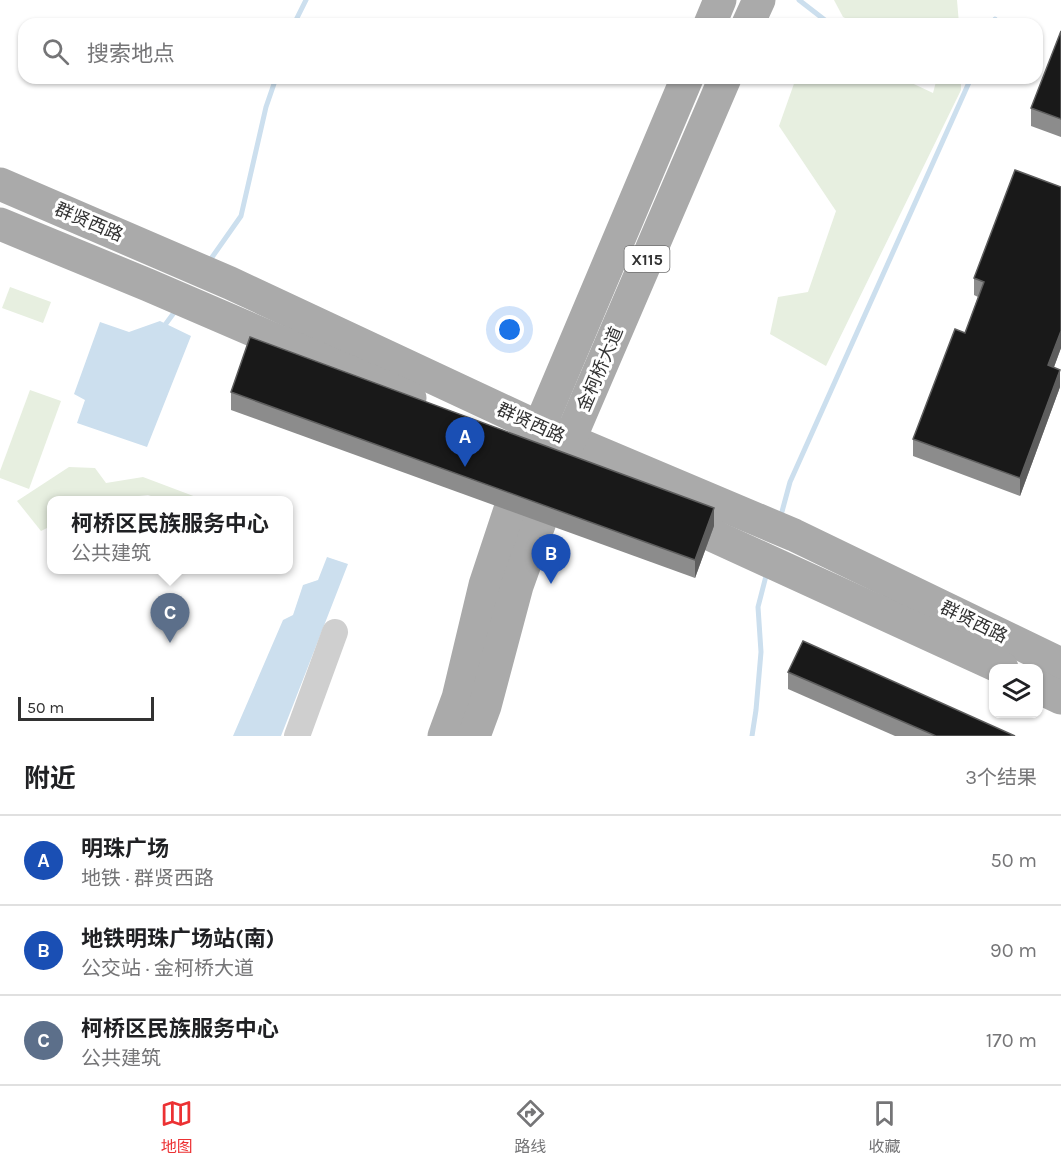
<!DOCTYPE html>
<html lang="zh">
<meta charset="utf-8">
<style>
body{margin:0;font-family:Karla,"Noto Sans SC",sans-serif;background:#f6f6f6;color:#202124}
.controls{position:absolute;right:18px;bottom:18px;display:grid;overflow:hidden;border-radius:12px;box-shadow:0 2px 4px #0004}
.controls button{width:54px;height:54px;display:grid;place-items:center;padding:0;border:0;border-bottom:2px solid #e0e0e0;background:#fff;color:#202124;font:30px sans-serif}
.scale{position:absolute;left:18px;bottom:15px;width:136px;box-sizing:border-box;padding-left:6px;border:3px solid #323232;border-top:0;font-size:16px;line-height:21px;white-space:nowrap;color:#323232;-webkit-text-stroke:4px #fff;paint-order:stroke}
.you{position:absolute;left:510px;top:330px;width:21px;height:21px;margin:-15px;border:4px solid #fff;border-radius:50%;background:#1a73e8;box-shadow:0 0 0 9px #1a73e833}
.badge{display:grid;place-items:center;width:39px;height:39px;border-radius:50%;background:#ec3133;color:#fff;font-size:20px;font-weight:700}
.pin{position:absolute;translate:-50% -50px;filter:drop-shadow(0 2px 3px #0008)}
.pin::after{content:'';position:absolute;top:32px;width:21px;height:18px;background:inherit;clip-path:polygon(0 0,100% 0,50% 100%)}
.popup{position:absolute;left:47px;top:496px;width:246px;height:78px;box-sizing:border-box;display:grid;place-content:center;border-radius:12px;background:#fff;filter:drop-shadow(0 2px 4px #0005);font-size:20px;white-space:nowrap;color:#757577}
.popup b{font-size:22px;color:#202124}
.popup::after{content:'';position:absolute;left:50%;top:100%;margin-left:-12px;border:12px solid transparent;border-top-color:#fff}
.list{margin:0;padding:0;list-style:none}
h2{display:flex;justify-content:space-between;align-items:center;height:78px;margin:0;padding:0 24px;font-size:26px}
h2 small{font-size:20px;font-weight:400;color:#757577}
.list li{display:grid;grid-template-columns:39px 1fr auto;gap:18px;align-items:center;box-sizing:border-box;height:90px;padding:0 24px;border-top:2px solid #e0e0e0}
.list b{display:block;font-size:22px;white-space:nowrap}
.list p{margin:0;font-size:20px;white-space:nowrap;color:#757577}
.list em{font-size:20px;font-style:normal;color:#757577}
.icon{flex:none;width:33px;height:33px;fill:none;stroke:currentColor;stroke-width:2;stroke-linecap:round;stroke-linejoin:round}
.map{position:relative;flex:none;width:1061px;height:736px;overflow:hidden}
.search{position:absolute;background:#fff;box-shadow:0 2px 4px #0004;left:18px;right:18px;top:18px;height:66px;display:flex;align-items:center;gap:15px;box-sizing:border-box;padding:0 21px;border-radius:18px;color:#757577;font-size:22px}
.sheet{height:348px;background:#fff}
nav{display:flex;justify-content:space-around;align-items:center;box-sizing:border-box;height:84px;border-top:2px solid #e0e0e0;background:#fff;font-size:16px;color:#757577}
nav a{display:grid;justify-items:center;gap:3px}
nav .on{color:#ec3133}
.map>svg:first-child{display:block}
.green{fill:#e7efe0}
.water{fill:#ccdfee}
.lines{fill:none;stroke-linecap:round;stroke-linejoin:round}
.stream{stroke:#ccdfee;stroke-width:5}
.minor{stroke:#cfcfcf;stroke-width:26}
.major{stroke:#aaa;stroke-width:33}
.wall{fill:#8c8c8c}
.shaded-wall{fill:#5e5e5e}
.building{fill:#191919;stroke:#5e5e5e;stroke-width:1.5}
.labels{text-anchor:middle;stroke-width:6;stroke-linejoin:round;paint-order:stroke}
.shield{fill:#fff;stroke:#707070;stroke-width:1.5}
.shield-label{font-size:16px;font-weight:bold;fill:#323232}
.street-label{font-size:18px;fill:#323232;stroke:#fff}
</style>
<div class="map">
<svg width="1061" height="736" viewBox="0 0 1061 736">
<rect width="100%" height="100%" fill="#fff"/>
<g class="green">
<polygon points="834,0 957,0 959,24 858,24 843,17"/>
<polygon points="796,78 901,78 933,93 937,78 961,78 961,90 826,366 770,334 778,297 808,292 836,211 779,126"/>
<polygon points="10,287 51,302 43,323 2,308"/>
<polygon points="30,390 61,401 29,489 0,478 0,471"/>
<polygon points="69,467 95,468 106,483 143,477 204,500 163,500 148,495 102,500 51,500 51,526 41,531 17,501"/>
</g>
<g class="water">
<polygon points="160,321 191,336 147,447 77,423 85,400 74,394 100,322 129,332"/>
<polygon points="327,557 348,564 281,736 233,736 283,620 293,615 303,585 318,580"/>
</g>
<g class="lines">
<g class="stream">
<polyline points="799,0 830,24"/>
<polyline points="294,24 306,0"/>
<polyline points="993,24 995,19"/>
<polyline points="208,263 241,216 266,107 276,78"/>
<polyline points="162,329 176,310"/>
<polyline points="780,519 790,482 971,78"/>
<polyline points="752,736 756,710 761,652 758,607 767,572"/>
</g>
<polyline class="minor" points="297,736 335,632"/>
<g class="major">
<polyline points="710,24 720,0"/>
<polyline points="748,24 759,0"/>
<polyline points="0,184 230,283 538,427 794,535 1061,664"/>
<polyline points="0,224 148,285 410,398"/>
<polyline points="670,516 1002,668"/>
<polyline points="1038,687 1061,698"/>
<polyline points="444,736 458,698 485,585 529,452 687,78"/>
<polyline points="474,736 485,706 517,586 569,441 725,78"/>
</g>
</g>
<g class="wall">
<polygon points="1061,31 1061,137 1031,126 1031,108"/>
<polygon points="1015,170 1061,348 1054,367 1060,387 1020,496 913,456 913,439 965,333 978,297 974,295 974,278"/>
<polygon points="231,392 714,526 695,578 231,410"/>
<polygon points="788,672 1015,736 895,736 788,689"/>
</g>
<g class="shaded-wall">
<polygon points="1061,331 1061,348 1048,383 1048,365"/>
<polygon points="1060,370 1060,387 1020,496 1020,478"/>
<polygon points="714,508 714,526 695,578 695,560"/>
</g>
<g class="building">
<polygon points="1061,31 1061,119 1031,108"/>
<polygon points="1015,170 1061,187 1061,331 1048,365 1060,370 1020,478 913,439 955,329 965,333 984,282 974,278"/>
<polygon points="250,337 714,508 695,560 231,392"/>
<polygon points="803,641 1015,736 936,736 788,672"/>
</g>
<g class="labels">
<rect class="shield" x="624.5" y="246" width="45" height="26" rx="4.5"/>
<g class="shield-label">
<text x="647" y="265">X115</text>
</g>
<g class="street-label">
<text transform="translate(89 222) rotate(23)" y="6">群贤西路</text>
<text transform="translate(600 369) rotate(-67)" y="6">金柯桥大道</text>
<text transform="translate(531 423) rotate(24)" y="6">群贤西路</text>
<text transform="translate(974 622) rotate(26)" y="6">群贤西路</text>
</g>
</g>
</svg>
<div class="controls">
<button><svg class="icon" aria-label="layers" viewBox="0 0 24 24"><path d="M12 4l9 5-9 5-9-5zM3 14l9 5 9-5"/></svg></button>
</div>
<div class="scale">50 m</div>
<div class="you"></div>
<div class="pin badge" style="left:465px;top:467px;background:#1a4fb4">A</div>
<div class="pin badge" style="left:551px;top:584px;background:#1a4fb4">B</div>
<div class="pin badge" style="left:170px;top:643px;background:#5c6f8a">C</div>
<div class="popup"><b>柯桥区民族服务中心</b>公共建筑</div>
<div class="search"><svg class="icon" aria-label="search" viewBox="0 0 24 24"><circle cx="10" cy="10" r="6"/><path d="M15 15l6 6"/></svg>搜索地点</div>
</div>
<section class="sheet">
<h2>附近<small>3个结果</small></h2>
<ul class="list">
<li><span class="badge" style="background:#1a4fb4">A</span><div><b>明珠广场</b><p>地铁 · 群贤西路</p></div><em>50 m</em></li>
<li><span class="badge" style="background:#1a4fb4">B</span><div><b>地铁明珠广场站(南)</b><p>公交站 · 金柯桥大道</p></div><em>90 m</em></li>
<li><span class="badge" style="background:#5c6f8a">C</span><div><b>柯桥区民族服务中心</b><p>公共建筑</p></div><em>170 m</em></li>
</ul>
</section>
<nav>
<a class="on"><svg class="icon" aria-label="map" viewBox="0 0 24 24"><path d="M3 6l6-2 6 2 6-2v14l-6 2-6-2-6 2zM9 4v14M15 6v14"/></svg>地图</a>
<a><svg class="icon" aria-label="directions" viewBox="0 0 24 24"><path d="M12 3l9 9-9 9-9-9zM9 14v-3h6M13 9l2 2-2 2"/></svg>路线</a>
<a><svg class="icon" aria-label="saved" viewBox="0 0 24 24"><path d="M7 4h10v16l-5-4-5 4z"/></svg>收藏</a>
</nav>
